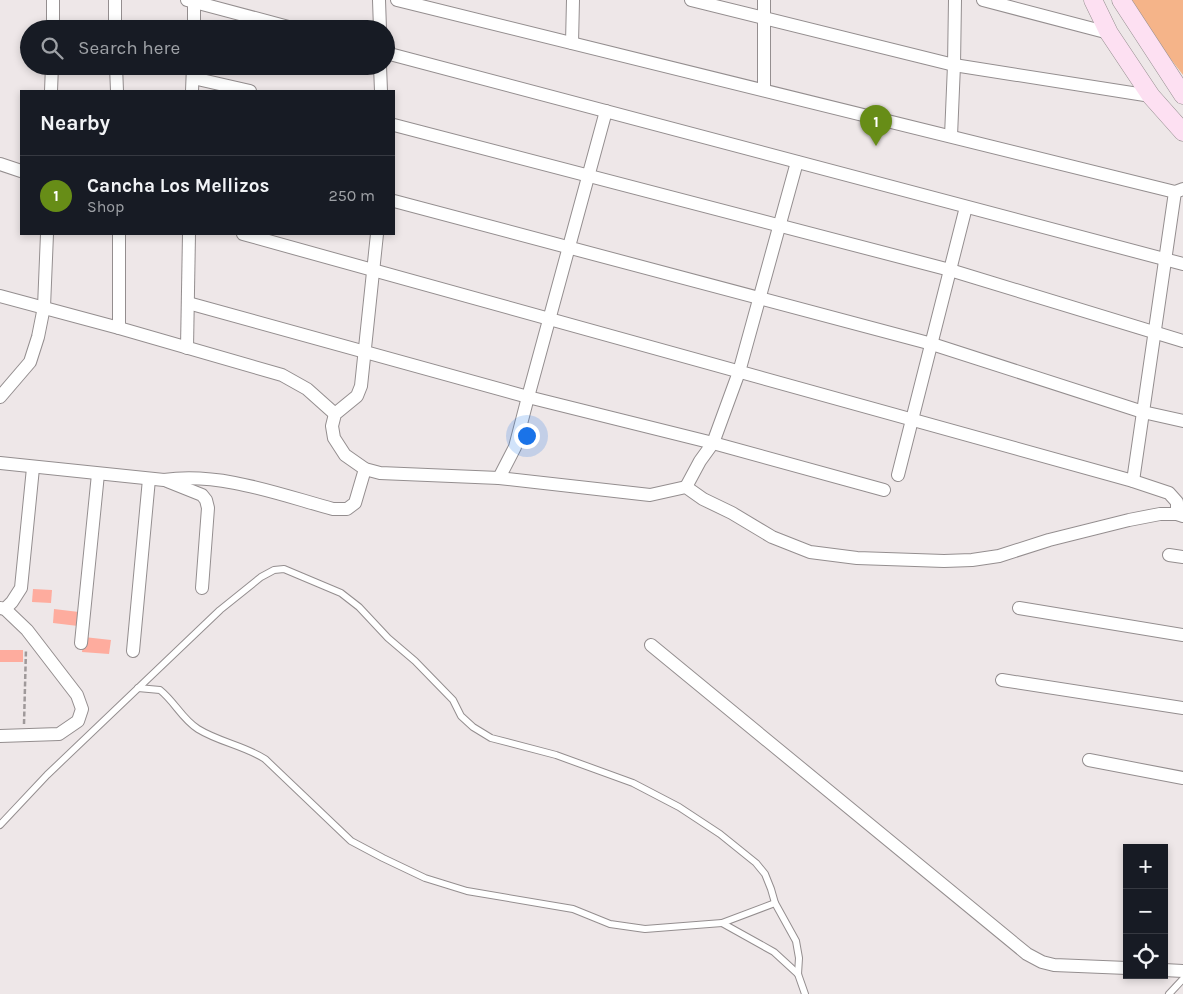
<!DOCTYPE html>
<meta charset="utf-8">
<style>
body{margin:0;font-family:Karla,sans-serif;background:#242831;color:#f1f3f6}
.controls{position:absolute;right:15px;bottom:15px;display:grid;overflow:hidden;border-radius:0px;box-shadow:0 2px 8px #0003}
.controls button{width:45px;height:45px;display:grid;place-items:center;padding:0;border:0;border-bottom:1px solid #363941;background:#171b24;color:#f1f3f6;font:25px sans-serif}
.you{position:absolute;left:526px;top:435px;width:18px;height:18px;margin:-12px;border:4px solid #fff;border-radius:50%;background:#1a73e8;box-shadow:0 0 0 8px #1a73e833}
.badge{display:grid;place-items:center;width:32px;height:32px;border-radius:50%;background:#678d17;color:#fff;font-size:16px;font-weight:700}
.pin{position:absolute;translate:-50% -41px;filter:drop-shadow(0 1px 2px #0008)}
.pin::after{content:'';position:absolute;top:26px;width:18px;height:15px;background:inherit;clip-path:polygon(0 0,100% 0,50% 100%)}
.list{margin:0;padding:0;list-style:none}
h2{display:flex;justify-content:space-between;align-items:center;height:65px;margin:0;padding:0 20px;font-size:21px}
h2 small{font-size:16px;font-weight:400;color:#9ea1a6}
.list li{display:grid;grid-template-columns:32px 1fr auto;gap:15px;align-items:center;box-sizing:border-box;height:80px;padding:0 20px;border-top:1px solid #363941}
.list b{display:block;font-size:19px;white-space:nowrap}
.list p{margin:0;font-size:16px;white-space:nowrap;color:#9ea1a6}
.list em{font-size:16px;font-style:normal;color:#9ea1a6}
.icon{flex:none;width:28px;height:28px;fill:none;stroke:currentColor;stroke-width:2;stroke-linecap:round;stroke-linejoin:round}
.map{position:relative;flex:none;width:1183px;height:994px;overflow:hidden}
.search{position:absolute;background:#171b24;box-shadow:0 2px 8px #0003;left:20px;top:20px;width:375px;height:55px;display:flex;align-items:center;gap:12px;box-sizing:border-box;padding:0 18px;border-radius:28px;color:#9ea1a6;font-size:19px}
.panel{position:absolute;background:#171b24;box-shadow:0 2px 8px #0003;left:20px;top:90px;width:375px;height:145px;border-radius:0px}
.map>svg:first-child{display:block}
.green{fill:#f5b489}
.building{fill:#feac9e}
.lines{fill:none;stroke-linecap:round;stroke-linejoin:round}
.lane-casing{stroke:#948e8f;stroke-width:8}
.street-casing{stroke:#948e8f;stroke-width:14}
.secondary-casing{stroke:#948e8f;stroke-width:19}
.path{stroke:#9f999a;stroke-width:2.5;stroke-dasharray:5 2.5;stroke-linecap:butt}
.lane{stroke:#fff;stroke-width:6}
.street{stroke:#fff;stroke-width:12}
.secondary{stroke:#fde0f2;stroke-width:18}
</style>
<div class="map">
<svg width="1183" height="994" viewBox="0 0 1183 994">
<rect width="100%" height="100%" fill="#eee7e8"/>
<polygon class="green" points="1125,0 1183,0 1183,75"/>
<g class="building">
<polygon points="33,589 52,590 51,603 32,602"/>
<polygon points="54,609 79,612 78,626 53,623"/>
<polygon points="84,637 111,640 109,654 82,652"/>
<rect x="0" y="650" width="23" height="12"/>
</g>
<g class="lines">
<g class="lane-casing">
<g id="lane">
<path d="M138,688l22,2c15,12 22,29 38,39 21,13 47,17 67,30l86,82 32,17 42,20 42,13 106,18 37,15 35,5 77,-6"/>
<polyline points="0,825 47,775 220,610 261,577 274,570 284,569 341,593 359,607 388,638 415,661 453,700 461,716 473,727 491,738 556,755 633,783 679,807 720,834 756,863 765,874 771,889 775,903 796,941 799,958 798,974 805,994"/>
<polyline points="775,903 722,923 774,952 798,974"/>
<polyline points="1169,994 1183,979"/>
</g>
</g>
<g class="street-casing">
<g id="street">
<polyline points="115,0 115,29"/>
<polyline points="187,0 296,29"/>
<polyline points="379,0 380,29"/>
<polyline points="397,0 1175,192 1183,189"/>
<polyline points="691,0 954,65 1151,96"/>
<polyline points="764,0 764,90"/>
<polyline points="983,0 1109,33"/>
<polyline points="53,29 53,0"/>
<polyline points="194,29 194,0"/>
<polyline points="572,43 573,0"/>
<polyline points="386,53 1183,264"/>
<polyline points="116,66 117,91"/>
<polyline points="380,66 381,91"/>
<polyline points="193,78 250,91"/>
<polyline points="51,91 52,66"/>
<polyline points="192,91 193,66"/>
<polyline points="394,125 950,270 1183,341"/>
<polyline points="951,136 954,65 955,0"/>
<polyline points="0,164 21,171"/>
<polyline points="394,201 932,344 1143,412 1183,421"/>
<polyline points="119,234 119,328"/>
<polyline points="243,234 1133,481 1169,493 1177,502 1177,514"/>
<polyline points="377,234 361,386 357,396 335,414 332,426 334,438 345,455 365,469 380,473 499,478 650,495 686,487 703,499 732,513 772,537 810,552 857,558 944,561 972,560 999,556 1049,540 1129,520 1160,514 1177,514 1183,516"/>
<polyline points="0,296 119,328 282,375 307,389 335,414"/>
<polyline points="188,303 528,397 713,443 884,490"/>
<polyline points="187,348 189,234"/>
<polyline points="0,397 30,362 38,337 44,307 47,234"/>
<path d="M0,463l164,17c57,-8 114,14 169,29h14l8,-6 10,-34"/>
<polyline points="898,475 966,207"/>
<polyline points="499,478 515,447 528,397 606,111"/>
<polyline points="167,481 202,495 206,500 208,508 202,588"/>
<polyline points="1133,481 1175,192"/>
<polyline points="686,487 700,461 713,443 739,372 797,162"/>
<polyline points="1169,555 1183,557"/>
<polyline points="0,608 5,609 27,630 77,695 82,709 78,721 59,734 0,736"/>
<polyline points="1019,608 1183,635"/>
<polyline points="5,609 12,602 21,588 33,468"/>
<polyline points="81,643 98,474"/>
<polyline points="651,645 1027,954 1042,962 1054,965 1127,968"/>
<polyline points="133,651 149,479"/>
<polyline points="1002,680 1183,708"/>
<polyline points="1089,760 1183,778"/>
<polyline points="1164,970 1183,971"/>
</g>
</g>
<g class="secondary-casing">
<g id="secondary">
<polyline points="1093,0 1109,33 1151,96 1183,132"/>
<polyline points="1121,0 1183,95"/>
</g>
</g>
<polyline class="path" points="24,724 26,649"/>
<use href="#lane" class="lane"/>
<use href="#street" class="street"/>
<use href="#secondary" class="secondary"/>
</g>
</svg>
<div class="controls">
<button>+</button>
<button>−</button>
<button><svg class="icon" aria-label="locate" viewBox="0 0 24 24"><circle cx="12" cy="12" r="6"/><path d="M12 2v4M12 18v4M2 12h4M18 12h4"/></svg></button>
</div>
<div class="you"></div>
<div class="pin badge" style="left:876px;top:146px">1</div>
<div class="search"><svg class="icon" aria-label="search" viewBox="0 0 24 24"><circle cx="10" cy="10" r="6"/><path d="M15 15l6 6"/></svg>Search here</div>
<section class="panel">
<h2>Nearby<small></small></h2>
<ul class="list">
<li><span class="badge">1</span><div><b>Cancha Los Mellizos</b><p>Shop</p></div><em>250 m</em></li>
</ul>
</section>
</div>
